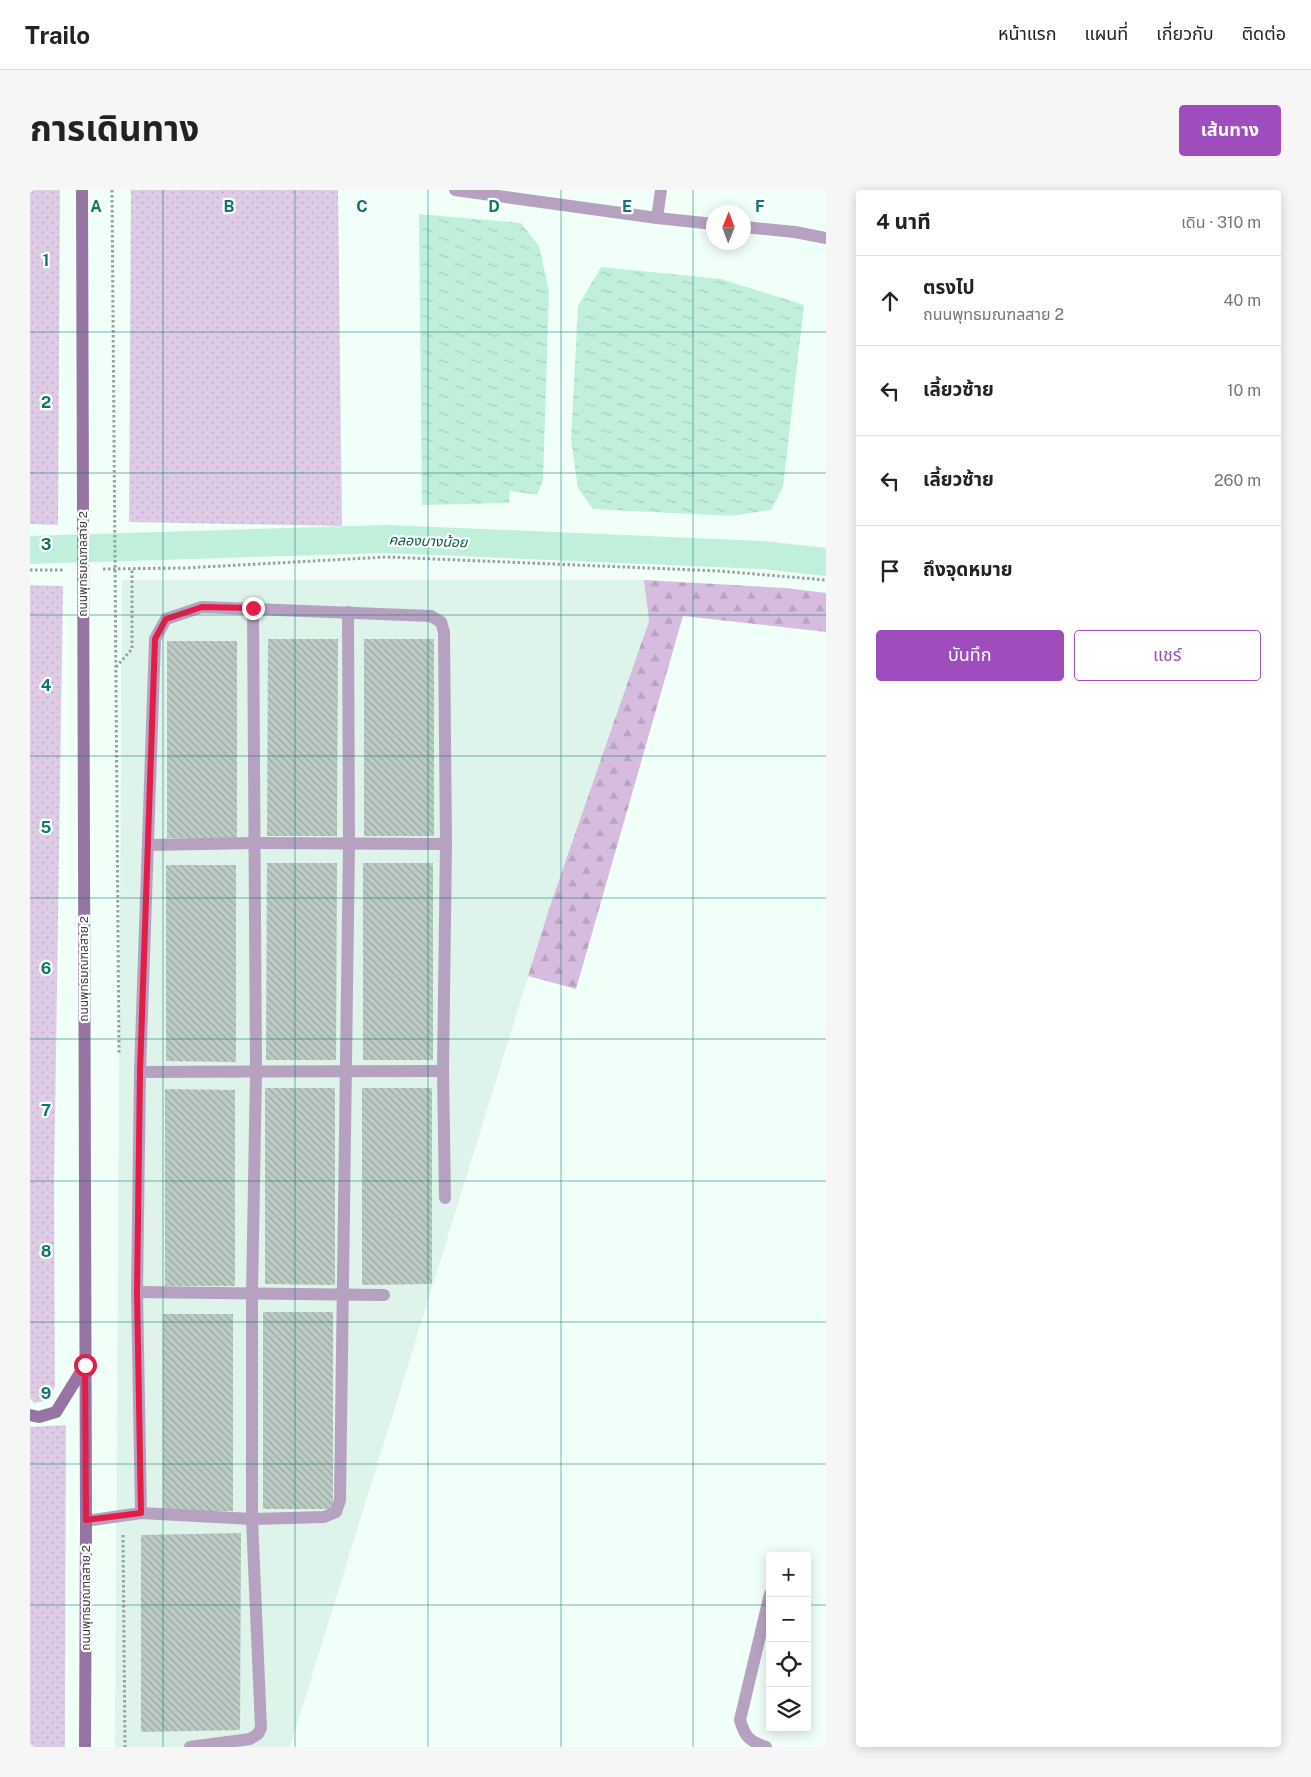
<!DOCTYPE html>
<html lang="th">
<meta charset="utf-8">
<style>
body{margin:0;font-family:"Public Sans","Noto Sans Thai",sans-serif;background:#f6f6f6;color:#222}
.controls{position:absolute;right:15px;bottom:15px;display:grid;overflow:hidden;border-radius:5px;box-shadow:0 2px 12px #0003}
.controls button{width:45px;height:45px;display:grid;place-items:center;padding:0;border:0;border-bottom:1px solid #e0e0e0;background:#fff;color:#222;font:25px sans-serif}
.compass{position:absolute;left:676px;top:15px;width:45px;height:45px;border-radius:50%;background:#fff;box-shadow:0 2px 12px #0003;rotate:1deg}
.stop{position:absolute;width:15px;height:15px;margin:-11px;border:4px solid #e11d48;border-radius:50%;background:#fff}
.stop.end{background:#e11d48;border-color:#fff;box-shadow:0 1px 5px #0008}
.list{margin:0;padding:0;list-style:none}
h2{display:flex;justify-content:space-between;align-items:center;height:65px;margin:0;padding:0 20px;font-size:21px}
h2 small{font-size:16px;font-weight:400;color:#767676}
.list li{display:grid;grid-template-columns:32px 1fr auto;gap:15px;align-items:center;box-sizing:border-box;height:90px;padding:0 20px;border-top:1px solid #e0e0e0}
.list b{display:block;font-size:19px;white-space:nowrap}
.list p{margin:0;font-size:16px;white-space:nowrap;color:#767676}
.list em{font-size:16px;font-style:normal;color:#767676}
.actions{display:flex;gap:10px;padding:15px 20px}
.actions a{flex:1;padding:11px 0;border:1px solid #9f4dbd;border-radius:5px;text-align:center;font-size:18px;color:#9f4dbd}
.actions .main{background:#9f4dbd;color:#fff}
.icon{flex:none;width:28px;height:28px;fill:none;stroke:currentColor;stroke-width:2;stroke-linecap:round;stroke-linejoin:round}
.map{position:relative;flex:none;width:796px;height:1557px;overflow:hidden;border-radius:5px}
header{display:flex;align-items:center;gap:30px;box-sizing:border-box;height:70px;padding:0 25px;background:#fff;border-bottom:1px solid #e0e0e0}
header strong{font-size:24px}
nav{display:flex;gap:28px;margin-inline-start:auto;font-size:18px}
.intro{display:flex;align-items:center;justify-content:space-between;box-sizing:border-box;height:120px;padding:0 30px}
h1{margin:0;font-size:35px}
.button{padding:12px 22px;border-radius:5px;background:#9f4dbd;color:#fff;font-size:18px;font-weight:700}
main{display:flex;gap:30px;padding:0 30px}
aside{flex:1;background:#fff;border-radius:5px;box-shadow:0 2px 12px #0003}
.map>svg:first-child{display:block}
.built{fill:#def3e9}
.green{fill:url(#green-dots)}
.forest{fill:url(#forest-firs)}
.water{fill:url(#water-ripples)}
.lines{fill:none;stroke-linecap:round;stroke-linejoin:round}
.canal{stroke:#c0efdc;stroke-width:28}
.building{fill:url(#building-back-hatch)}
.path{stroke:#97a29d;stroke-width:3;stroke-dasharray:2.5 2.5;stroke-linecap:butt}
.lane{stroke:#b7a1c1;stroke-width:12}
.street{stroke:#b7a1c1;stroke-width:12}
.secondary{stroke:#9675a3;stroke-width:12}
.route{stroke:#e11d48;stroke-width:6}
.grid{fill:none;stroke:#0f766e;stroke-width:1;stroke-opacity:0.55}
.labels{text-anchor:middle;stroke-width:4.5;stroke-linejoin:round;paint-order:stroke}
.street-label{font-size:12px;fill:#373d3a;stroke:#fff}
.water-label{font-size:14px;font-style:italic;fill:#005b44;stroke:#fff}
.grid-label{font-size:16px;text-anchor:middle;font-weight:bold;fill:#0f766e;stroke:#fff;stroke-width:4.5;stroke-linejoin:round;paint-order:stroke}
</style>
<header>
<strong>Trailo</strong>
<nav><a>หน้าแรก</a><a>แผนที่</a><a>เกี่ยวกับ</a><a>ติดต่อ</a></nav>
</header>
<div class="intro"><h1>การเดินทาง</h1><a class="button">เส้นทาง</a></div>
<main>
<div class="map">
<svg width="796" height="1557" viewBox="0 0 796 1557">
<defs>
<pattern id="green-dots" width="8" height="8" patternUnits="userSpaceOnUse" patternTransform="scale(1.25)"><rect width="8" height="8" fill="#decce6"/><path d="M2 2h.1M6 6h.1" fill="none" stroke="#bfb0c6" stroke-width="1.8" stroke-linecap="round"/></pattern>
<pattern id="forest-firs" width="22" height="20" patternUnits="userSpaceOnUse" patternTransform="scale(1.25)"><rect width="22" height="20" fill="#d6bde0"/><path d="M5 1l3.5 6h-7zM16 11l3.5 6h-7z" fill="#b8a3c1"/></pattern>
<pattern id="water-ripples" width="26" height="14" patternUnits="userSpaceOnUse" patternTransform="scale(1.25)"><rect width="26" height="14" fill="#c0efdc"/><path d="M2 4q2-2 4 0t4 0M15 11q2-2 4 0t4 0" fill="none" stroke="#a6cebe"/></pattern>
<pattern id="building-back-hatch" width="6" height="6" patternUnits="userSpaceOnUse" patternTransform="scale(1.25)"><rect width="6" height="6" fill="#bdcbc5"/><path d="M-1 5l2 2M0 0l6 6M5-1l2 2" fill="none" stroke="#9aa6a1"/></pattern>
</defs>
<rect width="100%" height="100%" fill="#f1fff9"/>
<polygon class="built" points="92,390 614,390 619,431 520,716 260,1557 85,1557"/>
<g class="green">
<polygon points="0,0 30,0 28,335 0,334"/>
<polygon points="101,0 308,0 312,336 99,332"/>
<polygon points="0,395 33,396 24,997 25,1196 19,1210 4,1213 0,1208"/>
<polygon points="36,1235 35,1557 0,1557 0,1237"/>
</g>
<polygon class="forest" points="614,390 756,398 796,403 796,442 653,426 546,799 498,786 520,716 619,431"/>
<g class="water">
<polygon points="389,24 491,33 509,56 519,101 513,290 507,305 480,301 479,313 392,315"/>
<polygon points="571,77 691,89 774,115 753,297 741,320 701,326 563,319 548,298 541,251 548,116"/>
</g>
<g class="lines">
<polyline class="canal" points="0,360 358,349 732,365 796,372"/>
</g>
<g class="building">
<polygon points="238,449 308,449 307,646 237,646"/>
<rect x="334" y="449" width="70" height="197"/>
<rect x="137" y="451" width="70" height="197"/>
<polygon points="237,673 307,673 306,870 236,870"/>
<rect x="333" y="673" width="70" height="197"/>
<polygon points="136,675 206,675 206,872 136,871"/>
<polygon points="235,898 305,898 305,1095 235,1094"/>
<polygon points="332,898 402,898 402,1094 332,1095"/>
<polygon points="135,899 205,900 205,1096 135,1096"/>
<rect x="233" y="1122" width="70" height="197"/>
<rect x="133" y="1124" width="70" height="197"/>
<polygon points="211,1343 210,1540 111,1542 111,1345"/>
</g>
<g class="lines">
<g class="path">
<polyline points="82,0 89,864"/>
<polyline points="73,379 154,378 357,367 689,381 796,390"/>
<polyline points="0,380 34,380"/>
<polyline points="86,477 102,459 102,378"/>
<polyline points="93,1345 95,1557"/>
</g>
<g class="lane">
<polyline points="118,655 225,653 416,654"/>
<polyline points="110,882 413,881"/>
<polyline points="107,1102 354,1105"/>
<polyline points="111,1323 107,1102 110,882 125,449 136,429 172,417 401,426 411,432 414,442 416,654 413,881 415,1008"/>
<polyline points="56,1331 111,1323 222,1329 294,1327 306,1322 310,1310 319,653 318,422"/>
<polyline points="160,1557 220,1549 228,1544 231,1538 222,1329 222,1104 226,882 223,419"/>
</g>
<g class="street">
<polyline points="425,0 627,28 684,34"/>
<polyline points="627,28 631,0"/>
<polyline points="714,37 765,42 796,48"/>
<path d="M736,1557c-17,-6 -21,-10 -26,-27l30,-126"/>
</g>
<g class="secondary">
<polyline points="52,0 56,1331 55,1557"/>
<polyline points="0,1225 9,1227 26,1222 55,1175"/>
</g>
</g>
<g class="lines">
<polyline class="route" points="55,1175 56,1330 111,1323 107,1102 110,882 125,449 136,429 172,417 223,418"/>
</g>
<path class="grid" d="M133,0v1557M265,0v1557M398,0v1557M531,0v1557M663,0v1557M0,142h796M0,283h796M0,425h796M0,566h796M0,708h796M0,849h796M0,991h796M0,1132h796M0,1274h796M0,1415h740M777,1415h19"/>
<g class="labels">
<g class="street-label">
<text transform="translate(53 374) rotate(-90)" y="4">ถนนพุทธมณฑลสาย 2</text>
<text transform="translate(54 779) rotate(-90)" y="4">ถนนพุทธมณฑลสาย 2</text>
<text transform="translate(56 1408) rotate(-90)" y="4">ถนนพุทธมณฑลสาย 2</text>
</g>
<g class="water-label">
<text transform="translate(398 351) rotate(2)" y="5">คลองบางน้อย</text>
</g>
</g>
<g class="grid-label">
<text x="66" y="22">A</text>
<text x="199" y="22">B</text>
<text x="332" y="22">C</text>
<text x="464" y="22">D</text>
<text x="597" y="22">E</text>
<text x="730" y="22">F</text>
<text x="16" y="76">1</text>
<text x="16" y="218">2</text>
<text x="16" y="360">3</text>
<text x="16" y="501">4</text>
<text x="16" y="643">5</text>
<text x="16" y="784">6</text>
<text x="16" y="926">7</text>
<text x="16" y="1067">8</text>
<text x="16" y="1209">9</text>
</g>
</svg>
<div class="controls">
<button>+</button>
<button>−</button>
<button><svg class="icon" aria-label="locate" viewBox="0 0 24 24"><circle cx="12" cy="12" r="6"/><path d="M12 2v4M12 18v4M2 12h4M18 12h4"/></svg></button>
<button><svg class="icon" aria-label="layers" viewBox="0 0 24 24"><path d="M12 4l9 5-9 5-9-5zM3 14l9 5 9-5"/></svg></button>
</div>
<svg class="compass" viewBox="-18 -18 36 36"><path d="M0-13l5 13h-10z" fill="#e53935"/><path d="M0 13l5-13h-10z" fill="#767676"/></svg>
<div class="stop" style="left:55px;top:1175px"></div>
<div class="stop end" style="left:223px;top:418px"></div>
</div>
<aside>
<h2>4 นาที<small>เดิน · 310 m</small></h2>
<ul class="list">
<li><svg class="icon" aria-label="ahead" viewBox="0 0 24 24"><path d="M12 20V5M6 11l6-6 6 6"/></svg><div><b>ตรงไป</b><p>ถนนพุทธมณฑลสาย 2</p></div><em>40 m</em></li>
<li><svg class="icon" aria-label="left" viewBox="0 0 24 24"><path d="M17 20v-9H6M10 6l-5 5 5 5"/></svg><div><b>เลี้ยวซ้าย</b></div><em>10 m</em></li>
<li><svg class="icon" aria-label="left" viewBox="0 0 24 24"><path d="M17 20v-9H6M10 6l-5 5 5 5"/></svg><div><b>เลี้ยวซ้าย</b></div><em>260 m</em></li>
<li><svg class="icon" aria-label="arrive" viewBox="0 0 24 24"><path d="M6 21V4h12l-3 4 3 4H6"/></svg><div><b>ถึงจุดหมาย</b></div></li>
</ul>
<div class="actions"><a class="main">บันทึก</a><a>แชร์</a></div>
</aside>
</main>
